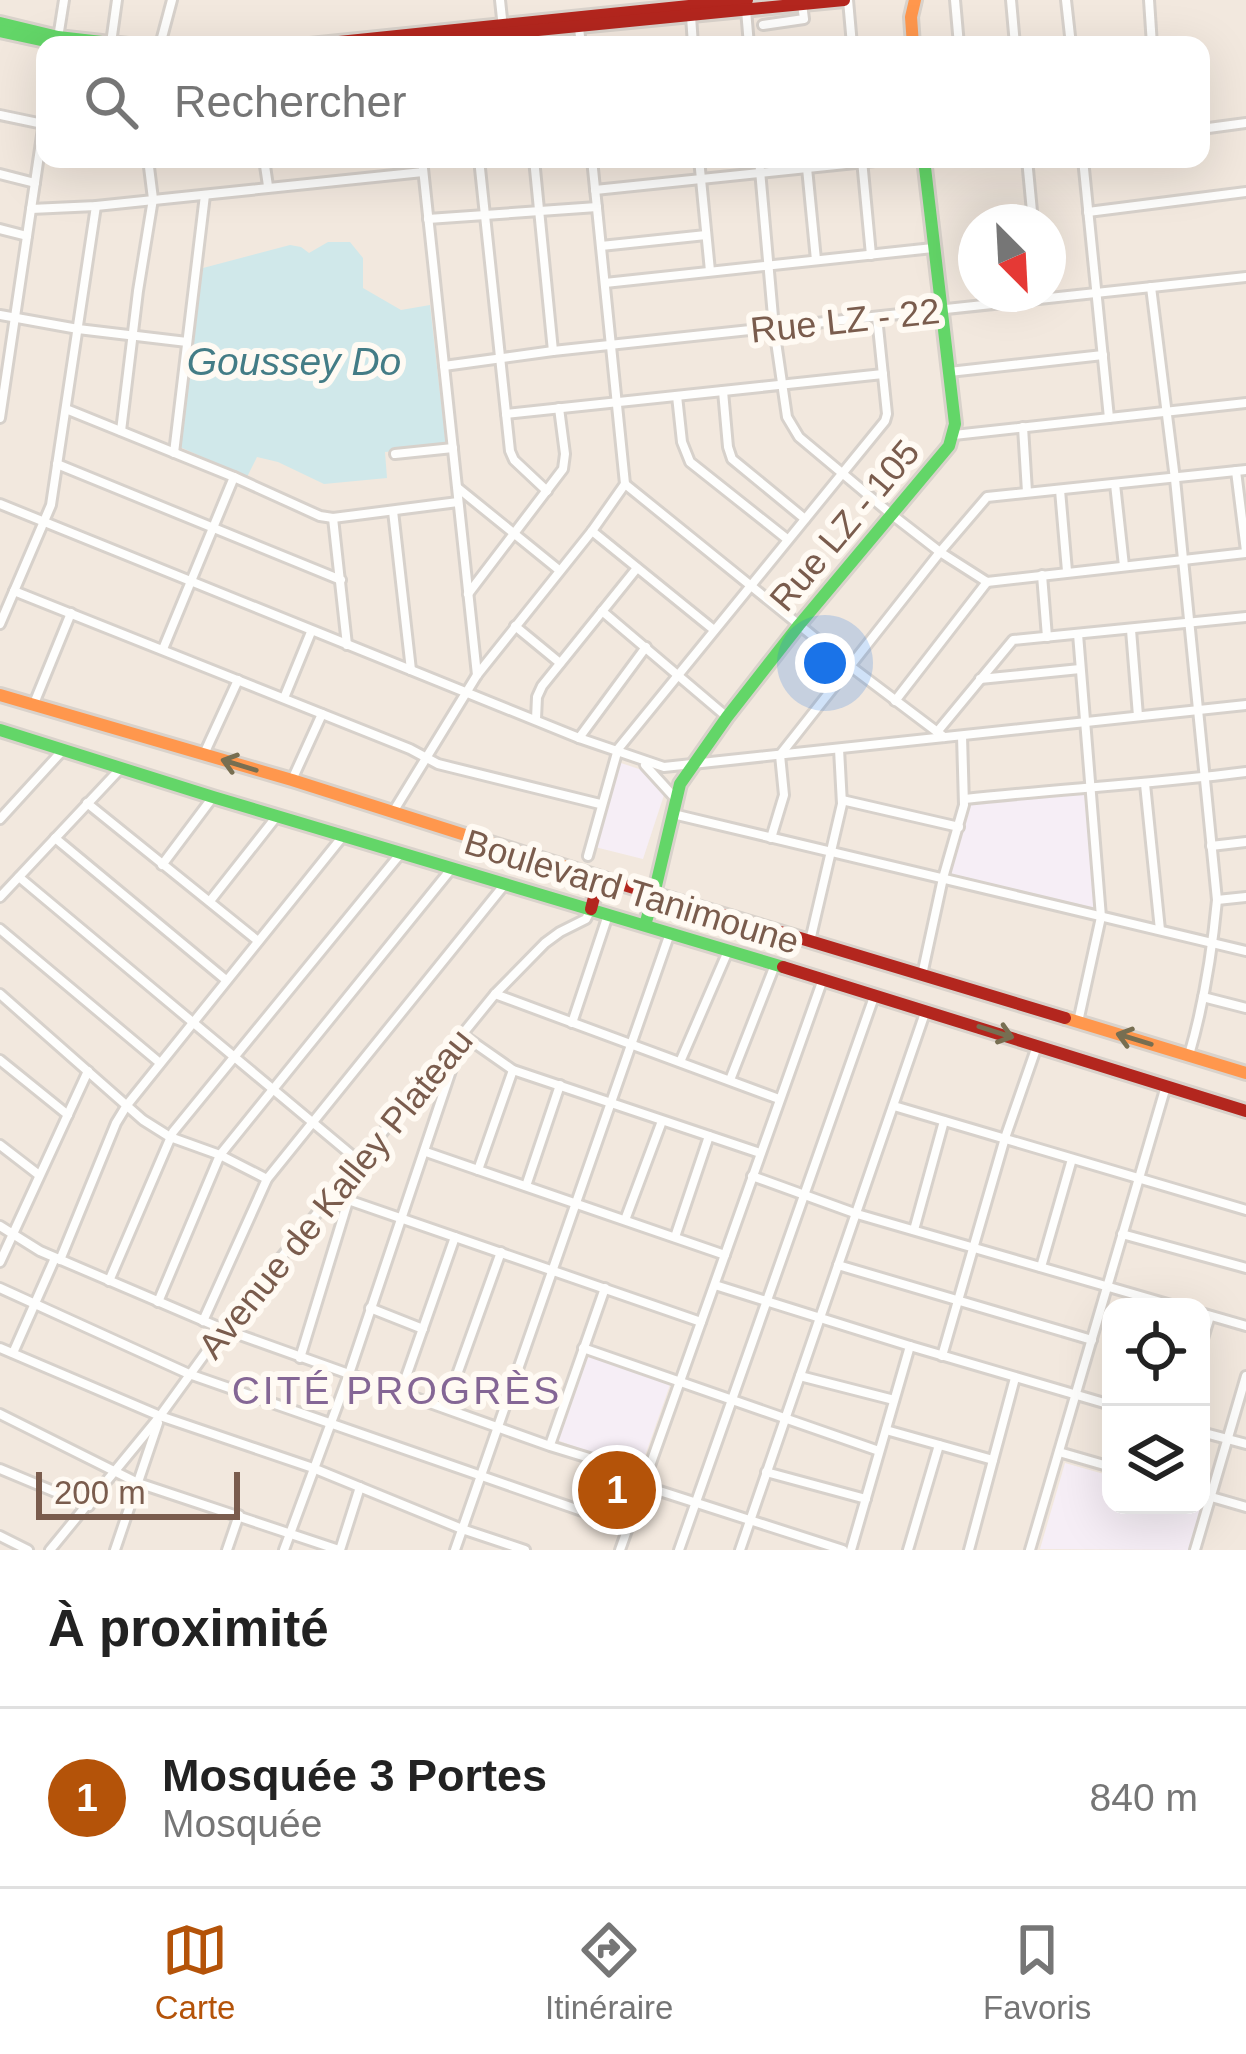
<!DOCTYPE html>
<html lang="fr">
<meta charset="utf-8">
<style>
body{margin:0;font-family:Helvetica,sans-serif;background:#f2f2f2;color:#222}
.controls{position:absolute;right:36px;bottom:36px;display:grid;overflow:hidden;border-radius:24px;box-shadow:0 12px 48px #0002}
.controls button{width:108px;height:108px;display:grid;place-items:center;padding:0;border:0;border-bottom:3px solid #e0e0e0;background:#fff;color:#222;font:60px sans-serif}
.compass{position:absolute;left:958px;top:204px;width:108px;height:108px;border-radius:50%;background:#fff;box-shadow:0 12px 48px #0002;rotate:156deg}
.scale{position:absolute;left:36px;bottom:30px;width:204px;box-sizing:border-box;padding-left:12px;border:6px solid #7a5c4d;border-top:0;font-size:33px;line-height:42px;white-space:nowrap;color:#7a5c4d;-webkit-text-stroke:9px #fffaf3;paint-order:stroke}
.you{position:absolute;left:825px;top:663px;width:42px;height:42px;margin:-30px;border:9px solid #fff;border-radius:50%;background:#1a73e8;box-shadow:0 0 0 18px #1a73e833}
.badge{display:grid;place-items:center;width:78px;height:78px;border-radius:50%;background:#b45309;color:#fff;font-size:39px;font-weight:700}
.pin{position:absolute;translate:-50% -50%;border:6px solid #fff;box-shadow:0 3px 12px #0006}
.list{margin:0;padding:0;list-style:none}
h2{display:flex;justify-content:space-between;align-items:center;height:156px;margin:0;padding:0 48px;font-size:51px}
h2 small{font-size:39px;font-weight:400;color:#767676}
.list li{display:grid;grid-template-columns:78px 1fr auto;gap:36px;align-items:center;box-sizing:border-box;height:180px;padding:0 48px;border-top:3px solid #e0e0e0}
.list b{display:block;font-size:45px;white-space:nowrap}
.list p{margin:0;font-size:39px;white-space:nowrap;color:#767676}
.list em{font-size:39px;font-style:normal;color:#767676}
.icon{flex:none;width:66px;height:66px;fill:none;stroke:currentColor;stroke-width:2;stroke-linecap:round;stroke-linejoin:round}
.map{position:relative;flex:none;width:1246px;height:1550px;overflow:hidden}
.search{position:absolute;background:#fff;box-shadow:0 12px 48px #0002;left:36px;right:36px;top:36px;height:132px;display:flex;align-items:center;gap:30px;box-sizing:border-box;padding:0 42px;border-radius:24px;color:#767676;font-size:45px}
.sheet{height:336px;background:#fff}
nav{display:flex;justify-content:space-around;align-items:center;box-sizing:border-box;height:168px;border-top:3px solid #e0e0e0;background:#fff;font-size:33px;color:#767676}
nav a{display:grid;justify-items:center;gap:6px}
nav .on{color:#b45309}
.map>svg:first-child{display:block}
.residential{fill:#f2e8de;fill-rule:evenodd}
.education{fill:#f6eef6}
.water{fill:#d0e8ea}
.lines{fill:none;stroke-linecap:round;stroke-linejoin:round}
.street-casing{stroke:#d7d1cb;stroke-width:14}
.fast-casing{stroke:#d9d2cb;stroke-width:18}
.slow-casing{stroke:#d9d2cb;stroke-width:18}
.jam-casing{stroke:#d9d2cb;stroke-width:18}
.street{stroke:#fefefd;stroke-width:8}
.fast{stroke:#63d668;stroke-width:12}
.slow{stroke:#ff974d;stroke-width:12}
.jam{stroke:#b3261e;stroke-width:12}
.oneway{stroke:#776e51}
.labels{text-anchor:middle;stroke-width:12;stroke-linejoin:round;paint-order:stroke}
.street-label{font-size:36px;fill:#7a5c4d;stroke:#fffaf3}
.water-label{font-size:39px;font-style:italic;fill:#437c86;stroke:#fffaf3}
.neighbourhood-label{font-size:39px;letter-spacing:3px;fill:#846695;stroke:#fffaf3}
</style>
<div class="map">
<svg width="1246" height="1550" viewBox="0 0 1246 1550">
<rect width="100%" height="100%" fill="#f9f5f0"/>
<path class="residential" d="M0,0h1246v1550h-1246zM45,45h1156v114h-1156zM976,222h72v72h-72zM1111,1307h90v198h-90z"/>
<g class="education">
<polygon points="615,761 651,773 659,782 657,785 664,795 643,859 595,847"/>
<polygon points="1084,790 1095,908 948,873 969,801"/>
<polygon points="585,1355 670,1385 640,1470 554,1439"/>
<polygon points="1065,1463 1111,1476 1111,1505 1201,1505 1203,1503 1189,1550 1040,1549"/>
</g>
<polygon class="water" points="328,242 350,242 363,258 363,288 401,310 430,305 446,446 385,452 387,478 324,484 278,462 257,457 247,477 180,447 185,407 183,401 203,268 290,245 301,247 309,253"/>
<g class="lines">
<g class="street-casing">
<g id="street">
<polyline points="500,0 503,28"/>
<polyline points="848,0 852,45"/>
<polyline points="955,0 959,45"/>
<polyline points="1011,0 1015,45"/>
<polyline points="1066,0 1071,45"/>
<polyline points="1149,0 1152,45"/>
<polyline points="746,10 749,45"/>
<polyline points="691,16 693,45"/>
<polyline points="763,25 804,19 802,4"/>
<polyline points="579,28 581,45"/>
<polyline points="521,32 522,45"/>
<polyline points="58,38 64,0"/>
<polyline points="111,43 117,0"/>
<polyline points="160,45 172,0"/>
<polyline points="0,115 43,124"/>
<polyline points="1201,129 1246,123"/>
<polyline points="264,159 268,186"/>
<polyline points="422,159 477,675"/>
<polyline points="479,159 510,451 514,460 547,491"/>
<polyline points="534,159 553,351"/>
<polyline points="699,159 710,271"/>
<polyline points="759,159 774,328 787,417 799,437 891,514 940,552 987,582 1246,553"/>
<polyline points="1027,159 1033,222"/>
<polyline points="1083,159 1109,418"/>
<polyline points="862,160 871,255"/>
<polyline points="807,168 816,260"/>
<polyline points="0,174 35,183"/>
<polyline points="595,190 894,159"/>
<polyline points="31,209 96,206 423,172"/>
<polyline points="1088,212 1246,192"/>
<polyline points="428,219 597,207"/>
<polyline points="0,229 27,236"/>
<polyline points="601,246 706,235"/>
<polyline points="605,283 933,248"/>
<path d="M1151,287l24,192 42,421c-5,53 -13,104 -28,155"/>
<polyline points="0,315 78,329 187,342"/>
<polyline points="444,366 553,351 1246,277"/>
<polyline points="949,372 1103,355"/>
<polyline points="723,391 728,447 732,459 805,519"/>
<polyline points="677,396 682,442 690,462 787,539"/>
<polyline points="66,409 234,477 320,516 333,518 458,502"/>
<polyline points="506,414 883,374"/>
<polyline points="0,418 45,115"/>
<polyline points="1023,427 1027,492"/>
<polyline points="121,431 138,291 153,199 148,159"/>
<polyline points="954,435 1246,403"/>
<polyline points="174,453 205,195"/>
<polyline points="395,454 453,448"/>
<polyline points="57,464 341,580"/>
<polyline points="1236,471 1246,551"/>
<polyline points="625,484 850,666 944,737"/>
<polyline points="1115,484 1124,566"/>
<polyline points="458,488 559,570"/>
<polyline points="1060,490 1067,571"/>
<polyline points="0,504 579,738 664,767 1246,705"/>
<polyline points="393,511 411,670"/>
<polyline points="333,518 347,645"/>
<polyline points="592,531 714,630"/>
<polyline points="1042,575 1047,637"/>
<polyline points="14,591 410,749 438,764 600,804"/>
<polyline points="468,594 563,469 565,454 559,408"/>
<polyline points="602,611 727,717"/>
<polyline points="0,624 51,505 96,206"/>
<polyline points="515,626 560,663"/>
<polyline points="1131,630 1138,716"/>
<polyline points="1078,634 1101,917 1078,1022"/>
<polyline points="163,649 234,477"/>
<polyline points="980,679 1080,669"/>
<polyline points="284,698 311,632"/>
<polyline points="895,701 987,582"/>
<polyline points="33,706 71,613"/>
<polyline points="536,719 537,697 542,686 637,568"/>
<polyline points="937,732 1013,640 1246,617"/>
<polyline points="579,738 646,647"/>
<polyline points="204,754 238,680"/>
<polyline points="780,755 940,552 987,497 1246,470"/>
<polyline points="645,765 675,798"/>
<polyline points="292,780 322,714"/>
<polyline points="1145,784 1160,930"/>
<path d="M965,799c94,-10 187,-15 281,-27"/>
<polyline points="842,800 959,827"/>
<polyline points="87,803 258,941"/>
<polyline points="393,812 477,675 592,531 625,484 592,159"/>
<polyline points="673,814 1246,951"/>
<polyline points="0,819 63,750"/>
<polyline points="55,838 226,980"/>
<polyline points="771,838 784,795 780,755"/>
<polyline points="1211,846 1246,842"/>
<polyline points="588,856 618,749 885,421 887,414 877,317"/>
<polyline points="162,865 213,797"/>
<polyline points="19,877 360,1162"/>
<polyline points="0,897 121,768"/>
<polyline points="1217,900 1246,897"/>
<polyline points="210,901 277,816"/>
<polyline points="0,929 160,1063"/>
<polyline points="810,941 842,804 839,749"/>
<polyline points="922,975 943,878 964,805 962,736"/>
<polyline points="0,994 143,1120 170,1137 220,1155 267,1179"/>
<polyline points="495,994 779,1099"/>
<polyline points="1203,997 1246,1008"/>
<polyline points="572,1023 608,915"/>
<polyline points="0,1060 68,1115"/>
<polyline points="680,1062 728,951"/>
<polyline points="730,1080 775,965"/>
<polyline points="894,1106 1246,1210"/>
<polyline points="0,1145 39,1175"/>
<polyline points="426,1152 725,1255"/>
<polyline points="478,1170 513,1070"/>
<polyline points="752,1176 857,1214 1178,1307"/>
<polyline points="526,1186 560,1085"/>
<polyline points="348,1200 701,1322"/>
<polyline points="625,1220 662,1121"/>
<polyline points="0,1226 40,1251 223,1329 550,1446 648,1476"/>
<polyline points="914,1230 944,1121"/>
<polyline points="1122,1234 1246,1268"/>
<polyline points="675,1237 709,1136"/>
<polyline points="60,1260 116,1123 127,1105 343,836"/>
<polyline points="0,1262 88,1071"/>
<polyline points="838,1265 1092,1340"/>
<polyline points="1041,1267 1072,1159"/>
<polyline points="109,1281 173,1132 401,853"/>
<polyline points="715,1285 910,1346 1111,1405"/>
<polyline points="0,1288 189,1374 628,1527"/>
<polyline points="158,1302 220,1155 452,868"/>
<polyline points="370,1308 423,1329"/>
<polyline points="1201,1313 1246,1326"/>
<polyline points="203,1321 267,1179 505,884"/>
<polyline points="1201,1345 1210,1316"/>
<polyline points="0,1348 160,1416 313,1468 462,1529 525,1550"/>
<polyline points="583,1348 879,1451"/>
<polyline points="13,1353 55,1258"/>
<polyline points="942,1356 1005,1138 1037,1046"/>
<polyline points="300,1358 348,1201 341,1185"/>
<polyline points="800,1376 894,1400"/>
<polyline points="401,1391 455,1237"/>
<polyline points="445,1408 501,1252"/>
<polyline points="0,1414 138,1483 339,1550"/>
<polyline points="886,1430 993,1460"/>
<polyline points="1201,1432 1246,1444"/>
<polyline points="550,1445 605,1288"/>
<polyline points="1059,1452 1111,1467"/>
<polyline points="0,1469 89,1506"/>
<polyline points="766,1472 866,1499"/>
<polyline points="644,1486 843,1550"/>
<polyline points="1201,1494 1246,1507"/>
<polyline points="0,1536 28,1550"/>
<polyline points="50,1550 160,1416 223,1329 495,994 545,943 560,932 586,919 591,909"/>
<polyline points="115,1550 158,1423"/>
<polyline points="227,1550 239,1515"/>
<polyline points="284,1550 349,1374 463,1035 513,1070 760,1153"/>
<polyline points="340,1550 360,1487"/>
<polyline points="455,1550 670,933"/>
<polyline points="620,1550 823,979"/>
<polyline points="679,1550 875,994"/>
<polyline points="740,1550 926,1010"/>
<polyline points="851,1550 910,1346"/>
<polyline points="908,1550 939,1445"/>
<polyline points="969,1550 1015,1378"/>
<polyline points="1030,1550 1166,1086"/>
<polyline points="1195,1550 1246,1376"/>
</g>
</g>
<g class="fast-casing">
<g id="fast">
<polyline points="0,23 58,37 128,45"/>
<polyline points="0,31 64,45"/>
<polyline points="0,730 213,797 783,967"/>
<polyline points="654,894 680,784 727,717 799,625 949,446 955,424 924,159"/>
<polyline points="645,925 654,894"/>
</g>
</g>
<g class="slow-casing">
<g id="slow">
<polyline points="913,45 911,17 915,0"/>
<polyline points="0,695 292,780 604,879"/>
<polyline points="1065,1018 1246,1073"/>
</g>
</g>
<g class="jam-casing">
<g id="jam">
<polyline points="310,45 747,0"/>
<polyline points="385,45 844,0"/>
<polyline points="604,879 1065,1018"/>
<polyline points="591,909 599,878"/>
<polyline points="783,967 1246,1111"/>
</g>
</g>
<use href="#street" class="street"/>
<use href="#fast" class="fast"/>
<use href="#slow" class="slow"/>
<use href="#jam" class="jam"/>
</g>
<defs><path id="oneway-shaft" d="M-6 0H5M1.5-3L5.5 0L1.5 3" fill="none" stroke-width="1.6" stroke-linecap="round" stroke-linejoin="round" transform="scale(3)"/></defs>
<g class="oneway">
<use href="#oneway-shaft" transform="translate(239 765) rotate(-163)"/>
<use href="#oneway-shaft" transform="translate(996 1032) rotate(18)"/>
<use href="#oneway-shaft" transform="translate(1134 1039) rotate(-163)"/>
</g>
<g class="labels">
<g class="street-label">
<text transform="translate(845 320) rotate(-6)" y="13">Rue LZ - 22</text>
<text transform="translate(844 525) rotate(-50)" y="13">Rue LZ - 105</text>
<text transform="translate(632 891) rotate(17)" y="13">Boulevard Tanimoune</text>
<text transform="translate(335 1193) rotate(-51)" y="13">Avenue de Kalley Plateau</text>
</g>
<g class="water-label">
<text x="294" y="375">Goussey Do</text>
</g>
<g class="neighbourhood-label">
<text x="397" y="1404">CITÉ PROGRÈS</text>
</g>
</g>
</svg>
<div class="controls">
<button><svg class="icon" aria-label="locate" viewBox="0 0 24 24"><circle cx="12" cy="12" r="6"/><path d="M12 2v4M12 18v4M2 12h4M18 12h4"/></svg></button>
<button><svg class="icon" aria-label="layers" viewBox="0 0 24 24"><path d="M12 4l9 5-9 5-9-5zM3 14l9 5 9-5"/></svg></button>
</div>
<svg class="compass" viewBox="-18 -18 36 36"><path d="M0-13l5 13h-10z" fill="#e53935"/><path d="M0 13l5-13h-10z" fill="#767676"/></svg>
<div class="scale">200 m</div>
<div class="you"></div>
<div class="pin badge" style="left:617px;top:1490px">1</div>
<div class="search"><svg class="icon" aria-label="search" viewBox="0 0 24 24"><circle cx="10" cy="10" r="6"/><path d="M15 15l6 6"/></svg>Rechercher</div>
</div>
<section class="sheet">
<h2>À proximité<small></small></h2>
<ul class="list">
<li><span class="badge">1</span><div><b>Mosquée 3 Portes</b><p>Mosquée</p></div><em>840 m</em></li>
</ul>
</section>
<nav>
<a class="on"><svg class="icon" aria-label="map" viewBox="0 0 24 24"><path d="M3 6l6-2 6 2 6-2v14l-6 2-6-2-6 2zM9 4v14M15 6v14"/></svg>Carte</a>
<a><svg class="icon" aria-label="directions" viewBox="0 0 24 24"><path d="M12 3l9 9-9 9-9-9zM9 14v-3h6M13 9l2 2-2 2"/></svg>Itinéraire</a>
<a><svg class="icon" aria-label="saved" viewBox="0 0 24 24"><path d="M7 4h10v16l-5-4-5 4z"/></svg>Favoris</a>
</nav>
